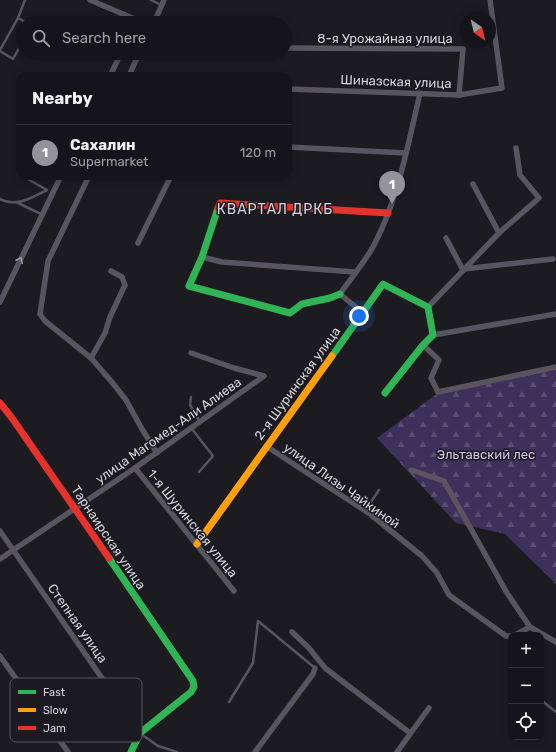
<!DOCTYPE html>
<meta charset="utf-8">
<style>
body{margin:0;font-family:Rubik,sans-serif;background:#1e1d21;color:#f1f3f6}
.controls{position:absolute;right:12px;bottom:12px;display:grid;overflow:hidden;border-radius:8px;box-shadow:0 2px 6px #0003}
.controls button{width:36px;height:36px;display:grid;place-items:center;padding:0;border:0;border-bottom:1px solid #343337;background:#151418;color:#f1f3f6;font:20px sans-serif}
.compass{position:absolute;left:460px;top:12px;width:36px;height:36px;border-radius:50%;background:#151418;box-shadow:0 2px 6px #0003;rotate:145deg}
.you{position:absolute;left:359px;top:316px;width:14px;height:14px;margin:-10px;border:3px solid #fff;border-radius:50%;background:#1a73e8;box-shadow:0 0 0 6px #1a73e833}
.badge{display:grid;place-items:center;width:26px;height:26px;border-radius:50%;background:#949399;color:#fff;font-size:13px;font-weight:700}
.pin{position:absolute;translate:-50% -33px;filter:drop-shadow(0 1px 2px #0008)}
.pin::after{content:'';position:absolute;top:21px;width:14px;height:12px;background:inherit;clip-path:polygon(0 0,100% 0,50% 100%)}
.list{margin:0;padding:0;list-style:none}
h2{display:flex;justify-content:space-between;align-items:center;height:52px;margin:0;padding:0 16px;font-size:17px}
h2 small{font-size:13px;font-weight:400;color:#9d9ea2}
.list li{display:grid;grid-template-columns:26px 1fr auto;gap:12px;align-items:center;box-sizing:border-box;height:56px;padding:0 16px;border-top:1px solid #343337}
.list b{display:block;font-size:15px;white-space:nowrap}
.list p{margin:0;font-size:13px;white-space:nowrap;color:#9d9ea2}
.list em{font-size:13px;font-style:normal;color:#9d9ea2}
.icon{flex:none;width:22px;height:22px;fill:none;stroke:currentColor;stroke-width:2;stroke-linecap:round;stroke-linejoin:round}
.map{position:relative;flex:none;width:556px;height:752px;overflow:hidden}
.search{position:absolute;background:#151418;box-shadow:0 2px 6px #0003;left:16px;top:16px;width:276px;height:44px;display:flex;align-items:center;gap:10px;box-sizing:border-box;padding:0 14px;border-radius:22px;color:#9d9ea2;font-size:15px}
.panel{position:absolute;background:#151418;box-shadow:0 2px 6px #0003;left:16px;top:72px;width:276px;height:108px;border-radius:12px}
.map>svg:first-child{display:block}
.forest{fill:url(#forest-firs)}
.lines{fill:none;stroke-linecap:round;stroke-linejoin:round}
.lane{stroke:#58555f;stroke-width:2.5}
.street{stroke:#58555f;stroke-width:5.5}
.fast{stroke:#30b455;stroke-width:7}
.slow{stroke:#ff9f0a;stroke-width:7}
.jam{stroke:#e5322d;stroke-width:7}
.oneway{stroke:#9d9ba3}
.labels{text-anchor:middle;stroke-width:3;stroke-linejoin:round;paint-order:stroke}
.street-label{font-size:13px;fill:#d5d4da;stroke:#1b1a21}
.park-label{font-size:13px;fill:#cfc7f0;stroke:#1b1a21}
.neighbourhood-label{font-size:14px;letter-spacing:1px;fill:#d5d4da;stroke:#1b1a21}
.key{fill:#1b1a21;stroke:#535258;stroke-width:1}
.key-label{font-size:11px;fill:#d5d4da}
</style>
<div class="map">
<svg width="556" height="752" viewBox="0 0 556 752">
<defs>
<pattern id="forest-firs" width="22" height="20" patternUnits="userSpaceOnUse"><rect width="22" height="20" fill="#3c315a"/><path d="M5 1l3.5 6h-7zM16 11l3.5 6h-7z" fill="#574e71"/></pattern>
</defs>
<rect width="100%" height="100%" fill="#1c1b20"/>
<polygon class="forest" points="556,368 556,584 505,534 456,523 377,438 438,393"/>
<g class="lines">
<g class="lane">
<polyline points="151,0 161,5"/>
<polyline points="18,18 27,23"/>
<polyline points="0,50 18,18 25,0"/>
<polyline points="0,51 13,59 23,41"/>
<path d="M0,199c17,9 32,-2 47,-9l-21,-12"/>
<polyline points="18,203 43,215"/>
<polyline points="191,397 190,405 200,422"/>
<polyline points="192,429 213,456 199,472"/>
<polyline points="365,511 379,490"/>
<polyline points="541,700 556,712"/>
<polyline points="229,702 253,663 258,621 315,668"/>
<polyline points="141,734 158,746 177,752"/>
</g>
<g class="street">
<polyline points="90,0 137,20 136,23"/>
<polyline points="154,23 164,0"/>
<polyline points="285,48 463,49 459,95"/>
<polyline points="110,76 121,53"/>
<polyline points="129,76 139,53"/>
<polyline points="288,89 459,95 502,88 490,0"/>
<polyline points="288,147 406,153"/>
<polyline points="89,176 48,261 40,314 45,321 91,358 111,381 126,400 142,429 157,453"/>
<polyline points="473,184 499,233"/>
<polyline points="446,238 463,270"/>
<polyline points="138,243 171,176"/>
<polyline points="202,257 222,262 355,272"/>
<polyline points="464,269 553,259"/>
<polyline points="0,302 61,176"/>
<polyline points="428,307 499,233 539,198 520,175 516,148"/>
<path d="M363,313l-23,-19c11,-16 26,-33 35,-51 23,-44 34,-102 45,-150"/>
<polyline points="433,335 556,314"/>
<polyline points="423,345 439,360 431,378 438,392 556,367"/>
<polyline points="91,358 105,333 110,317 125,285 122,277 111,271"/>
<polyline points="266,446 370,514 422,556 437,573 449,595 506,636 511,636"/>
<polyline points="135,468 234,591"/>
<polyline points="411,470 444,481 507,593 530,627"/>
<polyline points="0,531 140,733"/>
<polyline points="0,559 135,468 264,376 234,368 191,353"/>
<polyline points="292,632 309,648 325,668 410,733"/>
<polyline points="515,635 530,627 556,642"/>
<polyline points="0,656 68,752"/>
<polyline points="255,752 313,674 315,668"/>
<polyline points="397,752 429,708"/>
</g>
<g class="fast">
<polyline points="218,208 202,257 189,286 290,313 302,304 330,298 340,294"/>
<polyline points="332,356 383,284 428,307 433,335 423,345 385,393"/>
<polyline points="109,558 193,681 194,687 191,692 140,733 131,752"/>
</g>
<polyline class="slow" points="197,544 332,356"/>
<g class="jam">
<polyline points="218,208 220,203 388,213"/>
<polyline points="0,403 12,418 109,558"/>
</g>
</g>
<defs><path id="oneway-chevron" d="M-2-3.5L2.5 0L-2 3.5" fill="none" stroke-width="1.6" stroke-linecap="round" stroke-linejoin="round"/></defs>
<use class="oneway" href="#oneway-chevron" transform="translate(20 260) rotate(-64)"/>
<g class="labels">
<g class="street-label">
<text x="385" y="43">8-я Урожайная улица</text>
<text transform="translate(396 81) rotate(2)" y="5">Шиназская улица</text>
<text transform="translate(297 383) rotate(-54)" y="5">2-я Шуринская улица</text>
<text transform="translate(168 430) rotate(-35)" y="5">улица Магомед-Али Алиева</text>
<text transform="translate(342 485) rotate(35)" y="5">улица Лизы Чайкиной</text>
<text transform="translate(193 523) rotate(51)" y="5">1-я Шуринская улица</text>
<text transform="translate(109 537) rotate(56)" y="5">Тарнаирская улица</text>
<text transform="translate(78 623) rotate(55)" y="5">Степная улица</text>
</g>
<g class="park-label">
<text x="486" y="459">Эльтавский лес</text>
</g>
<g class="neighbourhood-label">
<text x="275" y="214">КВАРТАЛ ДРКБ</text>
</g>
</g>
<rect x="10" y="678" width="132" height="64" rx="6" class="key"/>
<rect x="18" y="690" width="18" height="4" fill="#30b455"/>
<rect x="18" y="708" width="18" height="4" fill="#ff9f0a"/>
<rect x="18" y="726" width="18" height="4" fill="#e5322d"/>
<g class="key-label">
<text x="43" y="696">Fast</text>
<text x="43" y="714">Slow</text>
<text x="43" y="732">Jam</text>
</g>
</svg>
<div class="controls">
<button>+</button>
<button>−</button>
<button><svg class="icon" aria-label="locate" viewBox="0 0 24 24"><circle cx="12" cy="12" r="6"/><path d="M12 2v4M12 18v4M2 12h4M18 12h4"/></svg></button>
</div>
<svg class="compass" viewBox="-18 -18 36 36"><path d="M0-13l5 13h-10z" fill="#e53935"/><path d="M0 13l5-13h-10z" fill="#9d9ea2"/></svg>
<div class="you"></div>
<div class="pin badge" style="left:392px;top:204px">1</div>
<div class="search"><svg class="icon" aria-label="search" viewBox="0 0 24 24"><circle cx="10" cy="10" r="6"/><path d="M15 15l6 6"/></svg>Search here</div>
<section class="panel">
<h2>Nearby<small></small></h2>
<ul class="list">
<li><span class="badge">1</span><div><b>Сахалин</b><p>Supermarket</p></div><em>120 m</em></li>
</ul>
</section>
</div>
